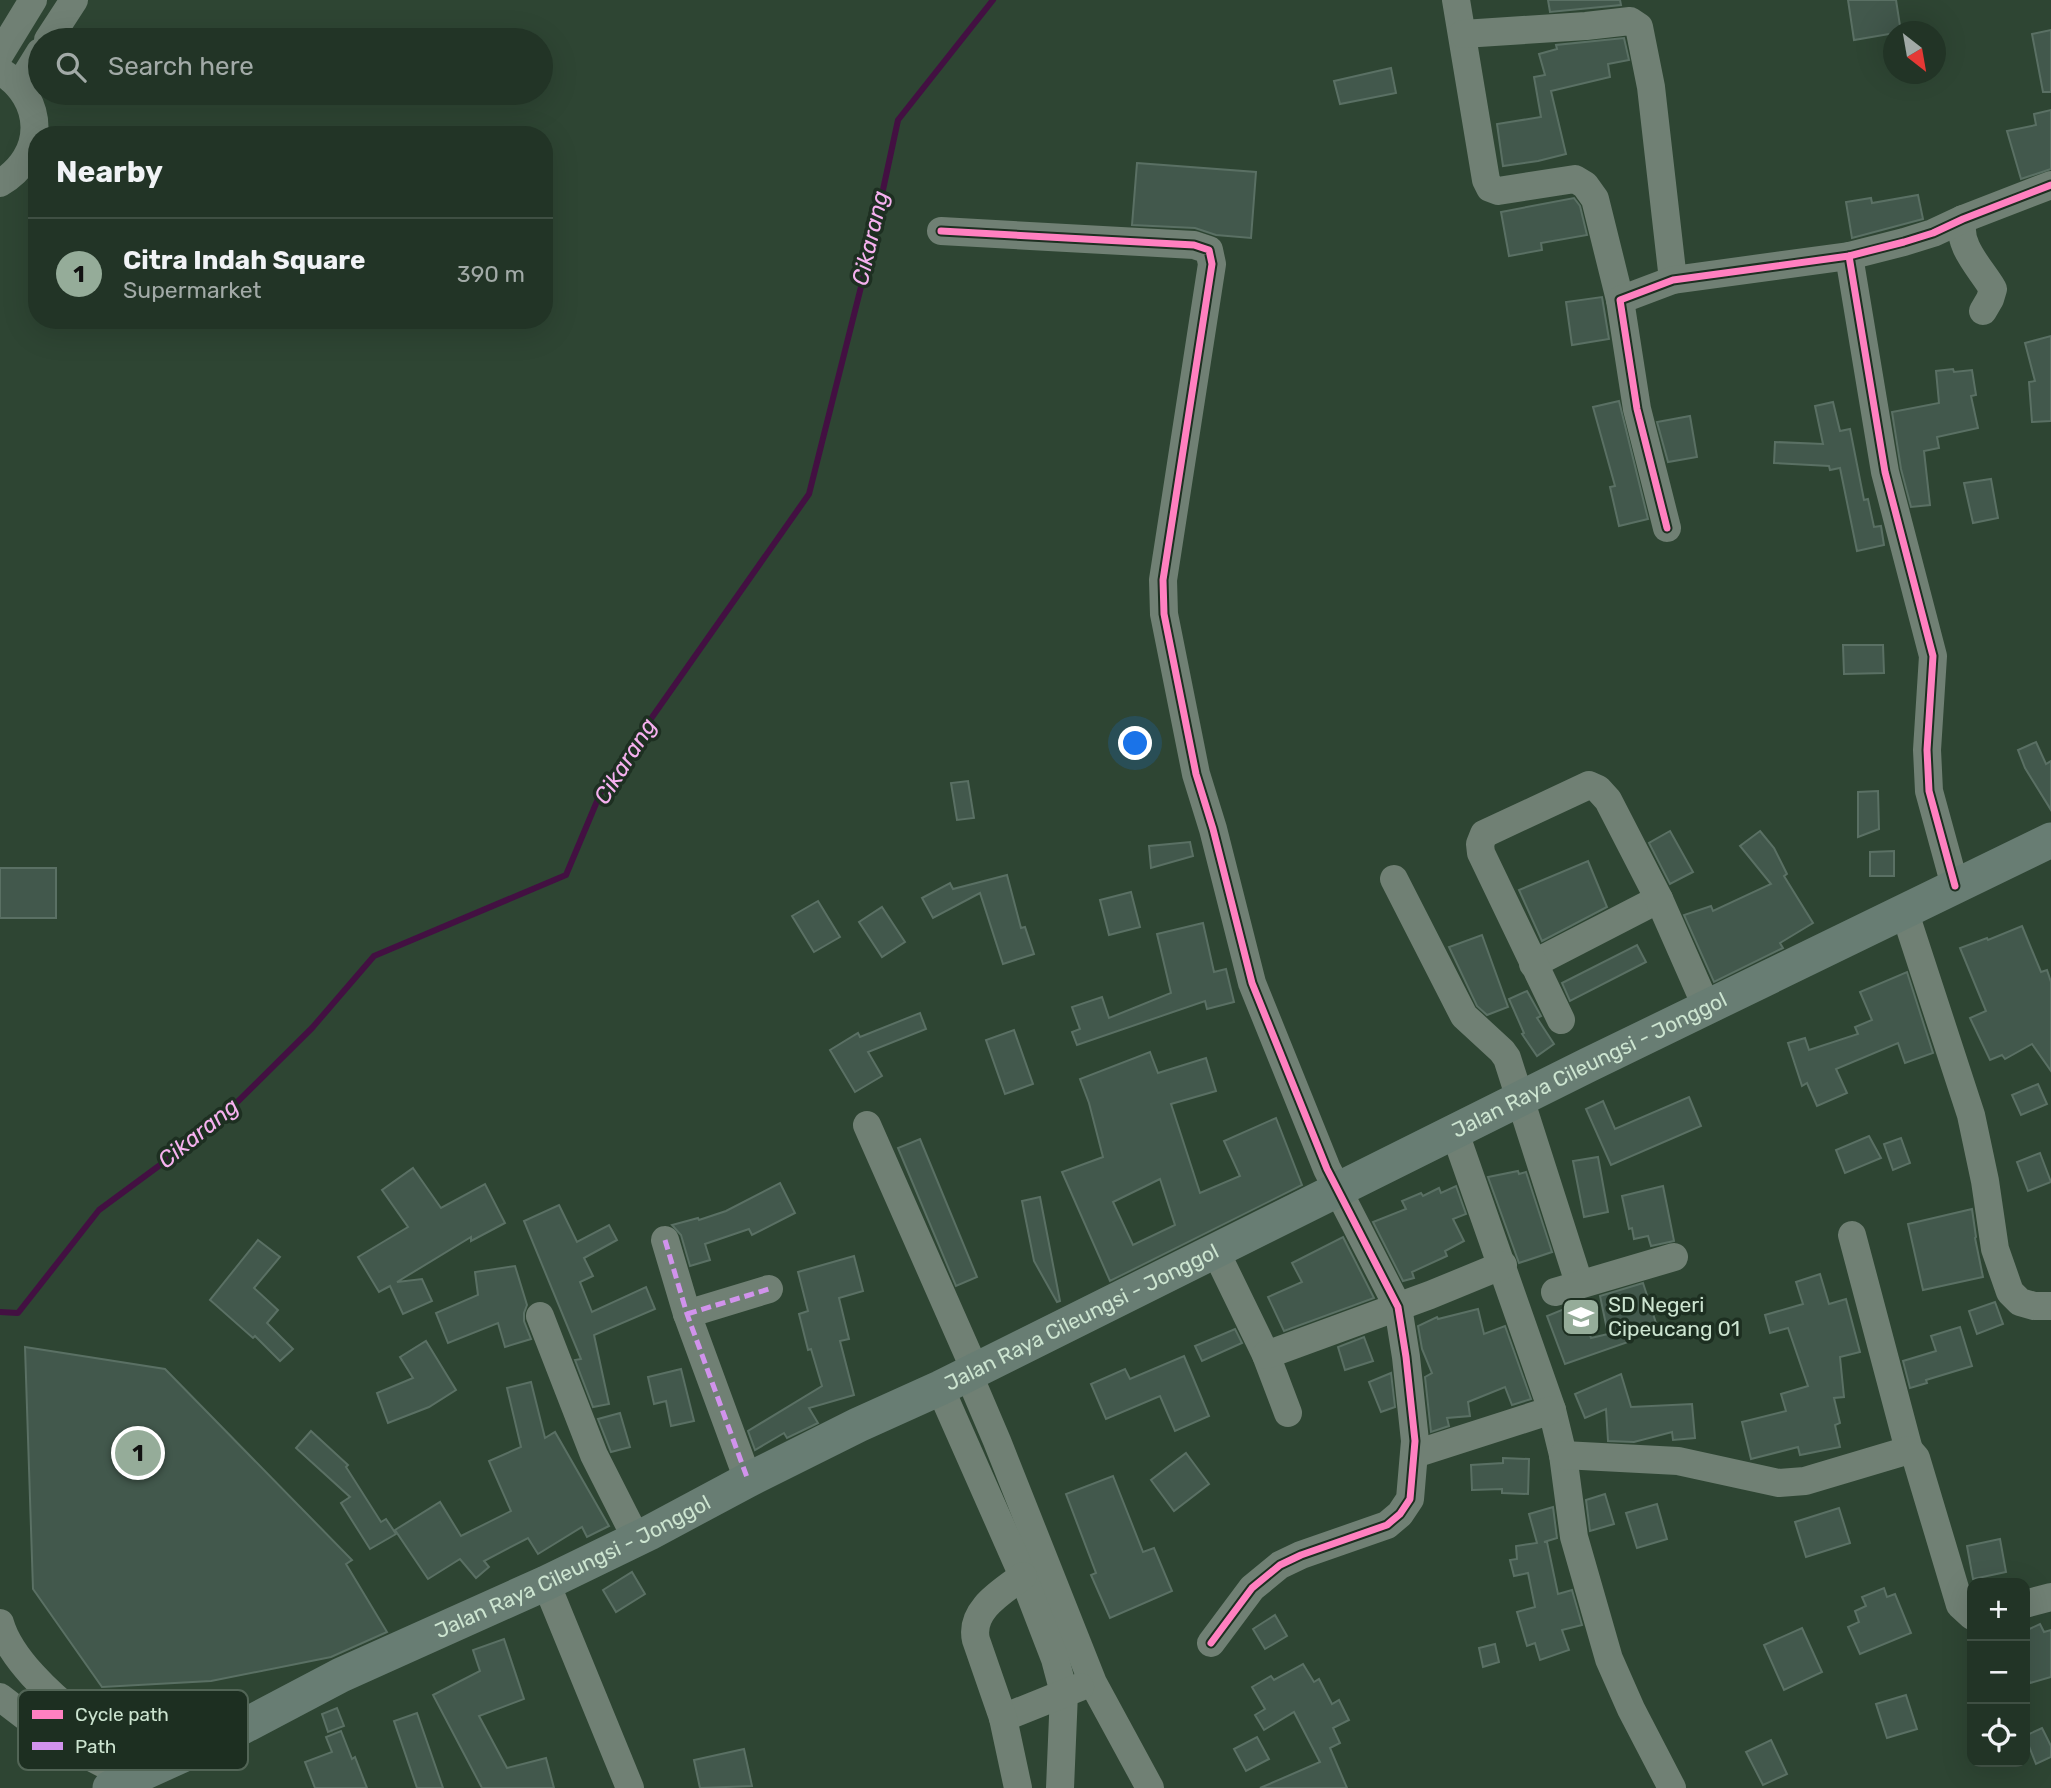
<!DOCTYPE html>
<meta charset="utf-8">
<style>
body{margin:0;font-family:Rubik,sans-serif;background:#2a3c2e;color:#f1f3f6}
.controls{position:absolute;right:21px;bottom:21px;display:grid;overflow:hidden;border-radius:14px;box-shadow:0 7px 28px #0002}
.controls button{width:63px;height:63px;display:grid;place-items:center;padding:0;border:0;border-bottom:2px solid #3f4f43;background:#223426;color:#f1f3f6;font:35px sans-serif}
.compass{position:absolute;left:1883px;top:21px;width:63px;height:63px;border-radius:50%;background:#223426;box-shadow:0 7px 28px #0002;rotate:149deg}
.you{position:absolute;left:1136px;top:744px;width:24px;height:24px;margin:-18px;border:5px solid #fff;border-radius:50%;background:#1a73e8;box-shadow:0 0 0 10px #1a73e833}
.badge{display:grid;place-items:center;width:46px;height:46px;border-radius:50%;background:#95ac99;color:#111;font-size:23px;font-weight:700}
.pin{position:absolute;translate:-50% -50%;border:4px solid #fff;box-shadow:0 2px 7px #0006}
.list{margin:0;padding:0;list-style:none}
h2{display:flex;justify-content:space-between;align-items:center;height:91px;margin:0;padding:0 28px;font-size:30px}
h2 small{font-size:23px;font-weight:400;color:#a2aaa7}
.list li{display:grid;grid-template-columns:46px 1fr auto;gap:21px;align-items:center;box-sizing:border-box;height:112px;padding:0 28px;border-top:2px solid #3f4f43}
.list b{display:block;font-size:26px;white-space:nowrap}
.list p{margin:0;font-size:23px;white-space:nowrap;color:#a2aaa7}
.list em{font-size:23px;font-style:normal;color:#a2aaa7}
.icon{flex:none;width:38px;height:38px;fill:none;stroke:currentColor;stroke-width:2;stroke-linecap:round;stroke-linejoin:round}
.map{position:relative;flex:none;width:2051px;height:1788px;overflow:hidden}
.search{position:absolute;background:#223426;box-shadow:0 7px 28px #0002;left:28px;top:28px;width:525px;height:77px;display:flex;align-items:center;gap:18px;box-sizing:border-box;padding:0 24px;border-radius:38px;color:#a2aaa7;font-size:26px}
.panel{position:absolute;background:#223426;box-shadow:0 7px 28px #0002;left:28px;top:126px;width:525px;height:203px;border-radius:28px}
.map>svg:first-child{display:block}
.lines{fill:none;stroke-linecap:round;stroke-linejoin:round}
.stream{stroke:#431042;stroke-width:6}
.building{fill:#42584c;stroke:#5a7064;stroke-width:2;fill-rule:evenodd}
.minor{stroke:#708074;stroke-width:28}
.major{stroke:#687d73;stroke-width:35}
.quiet{stroke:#d193ec;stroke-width:5;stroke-dasharray:10 5;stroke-linecap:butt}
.cycleway-casing{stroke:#1d2f21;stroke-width:11}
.cycleway{stroke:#ff80c0;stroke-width:7}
.labels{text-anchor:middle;stroke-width:7;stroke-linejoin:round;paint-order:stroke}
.street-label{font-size:21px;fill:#cce4d0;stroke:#1d2f21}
.poi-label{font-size:21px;fill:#cce4d0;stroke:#1d2f21;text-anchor:start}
.water-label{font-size:23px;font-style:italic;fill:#f6b1ef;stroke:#1d2f21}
.key{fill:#1d2f21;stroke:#526556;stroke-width:2}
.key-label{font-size:19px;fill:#cce4d0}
</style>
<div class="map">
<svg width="2051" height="1788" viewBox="0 0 2051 1788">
<rect width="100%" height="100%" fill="#2e4533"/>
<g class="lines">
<polyline class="stream" points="0,1312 18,1313 99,1210 213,1126 312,1028 374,956 566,875 603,787 809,494 869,255 898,120 993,0"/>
</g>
<g class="building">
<polygon points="1548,0 1620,0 1621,5 1550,12"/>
<polygon points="1848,0 1896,0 1901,32 1854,40"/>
<polygon points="2051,30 2051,92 2043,92 2032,34"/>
<polygon points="1624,38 1629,60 1608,64 1610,77 1551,91 1566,154 1538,161 1503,166 1497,124 1541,117 1534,77 1545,75 1539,54 1557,49 1556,45"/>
<polygon points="1391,68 1396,93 1340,104 1334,81"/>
<polygon points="2051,110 2051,169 2021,179 2007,131 2036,125 2034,114"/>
<polygon points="1137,163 1256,172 1251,238 1216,235 1195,228 1132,225"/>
<polygon points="1918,195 1923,219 1852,238 1846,202 1871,198 1872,203"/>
<polygon points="1574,198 1580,206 1587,235 1541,243 1542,250 1509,256 1501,212"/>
<polygon points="1602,297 1609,339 1572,345 1566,302"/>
<polygon points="2051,336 2051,421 2032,422 2029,382 2035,381 2025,343"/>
<polygon points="1953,369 1954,372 1972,370 1976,395 1971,396 1978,428 1937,437 1939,448 1924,451 1930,505 1911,507 1901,469 1892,412 1939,403 1936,371"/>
<polygon points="1619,401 1648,519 1619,526 1610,487 1615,486 1593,407"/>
<polygon points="1833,402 1840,431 1850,429 1864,500 1868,499 1874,527 1881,526 1884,545 1857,551 1840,468 1830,470 1829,466 1774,463 1775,442 1823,444 1815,406"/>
<polygon points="1690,416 1697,457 1668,462 1657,422"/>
<polygon points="1991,479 1998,518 1973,523 1964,483"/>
<polygon points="1843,645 1883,645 1884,673 1844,674"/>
<polygon points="2036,742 2046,764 2051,761 2051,810 2025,768 2018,750"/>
<polygon points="968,781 974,818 957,820 951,783"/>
<polygon points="1878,791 1879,829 1858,837 1858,792"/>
<polygon points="1670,831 1693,872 1670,884 1649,843"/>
<polygon points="1760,831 1774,848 1787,874 1784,876 1813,923 1780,943 1783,948 1714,982 1684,915 1711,906 1713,911 1771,884 1740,846"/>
<polygon points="1190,842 1193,856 1151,868 1149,846"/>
<polygon points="1894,851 1894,876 1870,876 1870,852"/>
<polygon points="1588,861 1607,907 1542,941 1519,890"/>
<rect x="0" y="868" width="56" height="50"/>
<polygon points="1007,875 1021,928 1025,927 1034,954 1003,964 980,893 933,918 922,898 950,883 953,889"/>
<polygon points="1131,892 1140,927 1109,935 1100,900"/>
<polygon points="818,901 840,937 814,952 792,916"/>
<polygon points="882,907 905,942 882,957 859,922"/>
<polygon points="1203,923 1214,972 1226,969 1234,1002 1207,1009 1205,1001 1077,1045 1072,1032 1080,1029 1072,1007 1102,997 1109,1018 1171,993 1157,934"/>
<polygon points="2022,926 2041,972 2047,970 2051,982 2051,1071 2032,1044 2005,1059 2002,1055 1990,1060 1970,1018 1986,1011 1960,948 1987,938 1988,940"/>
<polygon points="1482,935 1508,1007 1487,1015 1477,1006 1449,947"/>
<polygon points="1637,945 1646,962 1570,1001 1562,983"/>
<polygon points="1907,972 1933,1053 1905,1063 1898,1043 1836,1069 1847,1093 1817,1106 1807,1083 1802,1086 1788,1043 1805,1038 1809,1050 1858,1034 1855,1027 1872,1020 1860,992"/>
<polygon points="1527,991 1541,1016 1537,1018 1554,1044 1537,1056 1522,1034 1524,1033 1509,999"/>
<polygon points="920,1013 926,1029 868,1052 882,1076 855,1092 830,1050 858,1033 860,1037"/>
<polygon points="1014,1030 1033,1084 1005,1094 986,1040"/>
<path d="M1150,1052l8,21 48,-15 10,33 -45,13 29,89 40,-17 -16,-35 52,-23 26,67 -192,96 -48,-109 41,-15 -14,-54 -9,-24zM1160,1179l15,46 -42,20 -20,-43z"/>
<polygon points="2038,1084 2047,1104 2021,1115 2012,1095"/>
<polygon points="1689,1097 1701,1126 1611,1165 1586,1109 1603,1101 1615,1129"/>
<polygon points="1869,1136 1881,1158 1845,1173 1836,1150"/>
<polygon points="1901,1138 1910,1163 1893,1170 1884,1144"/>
<polygon points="920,1139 977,1277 956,1286 898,1148"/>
<polygon points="2040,1153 2051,1182 2028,1191 2017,1162"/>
<polygon points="1598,1157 1608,1212 1584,1217 1573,1161"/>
<polygon points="413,1168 441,1208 485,1184 505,1223 471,1241 471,1237 397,1282 422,1279 432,1301 403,1314 390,1286 379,1292 358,1257 408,1227 382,1190"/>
<polygon points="1518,1171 1519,1174 1526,1172 1552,1252 1519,1263 1488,1177"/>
<polygon points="780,1183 795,1213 752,1235 749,1229 705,1244 710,1260 690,1266 681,1235 672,1225 698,1218 699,1220 726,1211"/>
<polygon points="1456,1186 1466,1214 1453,1219 1464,1241 1445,1251 1447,1256 1412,1272 1414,1278 1403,1281 1373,1222 1406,1209 1402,1201 1421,1193 1423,1196 1439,1188 1441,1193"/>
<polygon points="1663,1186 1674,1241 1651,1246 1648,1236 1634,1239 1632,1228 1629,1229 1622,1196"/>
<polygon points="1040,1197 1060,1301 1057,1302 1034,1261 1022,1201"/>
<polygon points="559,1205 577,1242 609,1225 617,1240 584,1258 593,1276 580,1282 592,1312 646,1287 655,1309 594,1335 609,1404 593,1407 575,1360 581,1359 524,1221"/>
<polygon points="1972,1209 1976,1237 1975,1238 1983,1277 1923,1290 1908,1224"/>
<polygon points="1343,1237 1374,1298 1284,1331 1268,1297 1302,1282 1292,1263"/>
<polygon points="258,1240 280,1257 254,1288 278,1310 267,1323 293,1349 280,1361 255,1336 253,1338 210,1300"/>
<polygon points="854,1256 863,1291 839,1298 849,1339 840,1341 854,1395 809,1408 818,1423 787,1438 784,1433 755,1450 748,1431 822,1386 811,1349 808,1350 799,1314 808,1311 798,1272"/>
<polygon points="515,1266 527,1305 524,1313 524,1321 531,1339 505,1347 498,1323 448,1343 436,1313 478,1295 475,1272"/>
<polygon points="1820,1274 1829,1304 1846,1299 1860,1352 1840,1357 1844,1397 1834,1398 1840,1423 1835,1425 1840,1447 1800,1455 1798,1447 1751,1459 1742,1422 1786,1411 1781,1394 1808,1386 1788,1328 1770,1333 1765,1315 1803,1304 1796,1282"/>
<polygon points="1643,1283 1657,1326 1629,1335 1631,1341 1565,1364 1547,1316 1579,1303 1591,1338 1608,1334 1600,1296"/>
<polygon points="1995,1302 2003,1324 1977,1334 1969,1311"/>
<polygon points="1478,1309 1484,1334 1505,1326 1531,1399 1512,1405 1505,1387 1468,1402 1470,1416 1447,1418 1449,1426 1431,1432 1425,1377 1432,1373 1422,1349 1418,1326 1437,1317 1438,1319"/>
<polygon points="1960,1327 1972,1366 1926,1380 1927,1383 1910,1388 1903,1361 1936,1351 1931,1336"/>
<polygon points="1235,1329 1242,1343 1202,1361 1195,1346"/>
<polygon points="1364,1337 1373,1361 1345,1370 1338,1347"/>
<polygon points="426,1341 456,1390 429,1407 388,1423 377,1393 413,1378 400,1357"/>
<polygon points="25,1347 165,1369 352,1560 346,1564 387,1632 331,1657 211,1681 102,1687 33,1589"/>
<polygon points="1184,1356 1209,1416 1175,1431 1160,1396 1106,1419 1091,1384 1125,1369 1130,1379"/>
<polygon points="681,1369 694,1421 671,1426 666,1401 654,1404 648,1377"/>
<polygon points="1391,1373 1395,1407 1381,1412 1369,1382"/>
<polygon points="1621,1374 1631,1407 1692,1404 1695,1438 1673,1440 1672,1432 1634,1442 1608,1441 1606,1409 1585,1418 1575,1394"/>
<polygon points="531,1382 545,1438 555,1432 609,1526 587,1537 582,1527 538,1554 528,1538 484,1561 489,1567 476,1578 460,1559 428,1579 395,1530 440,1502 461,1536 511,1511 489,1461 521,1447 507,1388"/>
<polygon points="620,1413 630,1447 611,1452 598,1419"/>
<polygon points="311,1431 348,1465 346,1467 381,1522 386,1519 396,1534 370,1549 341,1503 350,1497 296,1448"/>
<polygon points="1186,1453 1209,1484 1174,1511 1151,1480"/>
<polygon points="1503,1458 1529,1459 1528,1494 1502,1493 1502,1489 1472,1490 1471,1465 1503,1463"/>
<polygon points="1113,1476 1143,1552 1154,1548 1172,1591 1110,1618 1091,1575 1096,1573 1066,1494"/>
<polygon points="1605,1494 1614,1524 1590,1531 1586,1500"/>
<polygon points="1657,1504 1667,1539 1637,1548 1626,1513"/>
<polygon points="1553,1507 1557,1538 1544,1542 1547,1542 1558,1594 1572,1590 1582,1625 1562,1630 1569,1650 1540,1660 1535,1643 1527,1646 1517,1612 1535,1607 1528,1573 1514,1576 1510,1560 1517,1559 1516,1546 1537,1543 1529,1514"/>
<polygon points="1839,1508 1850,1543 1806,1557 1795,1522"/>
<polygon points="2000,1539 2006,1572 1973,1579 1967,1546"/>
<polygon points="632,1572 645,1594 616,1612 603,1590"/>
<polygon points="1884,1588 1887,1597 1895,1594 1911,1633 1860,1654 1848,1627 1859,1622 1855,1611 1866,1606 1862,1597"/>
<polygon points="1275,1615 1287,1636 1265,1649 1253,1629"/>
<polygon points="2040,1624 2044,1632 2051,1630 2051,1677 2030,1683 2025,1667 2025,1631"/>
<polygon points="1802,1628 1822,1672 1784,1690 1764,1645"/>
<polygon points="504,1639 524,1699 479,1716 507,1768 546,1758 554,1788 482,1788 433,1695 480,1671 473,1650"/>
<polygon points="1495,1644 1499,1662 1483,1667 1479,1648"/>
<polygon points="1303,1664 1314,1682 1319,1679 1332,1704 1339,1700 1349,1720 1333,1728 1340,1743 1330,1748 1347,1788 1260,1788 1320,1762 1294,1712 1264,1730 1255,1715 1265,1709 1252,1687 1271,1676 1274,1680"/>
<polygon points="1906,1695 1917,1729 1887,1738 1876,1704"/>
<polygon points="337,1708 344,1726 328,1732 322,1714"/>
<polygon points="417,1713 443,1788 417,1788 394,1721"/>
<polygon points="2042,1728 2051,1746 2051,1757 2036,1764 2025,1736"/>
<polygon points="341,1731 352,1759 355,1757 367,1788 315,1788 305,1762 332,1752 326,1737"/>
<polygon points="1257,1737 1269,1759 1246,1771 1234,1749"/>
<polygon points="1771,1740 1787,1774 1763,1785 1746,1752"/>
<polygon points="744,1749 752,1786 700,1788 694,1760"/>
</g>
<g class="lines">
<g class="minor">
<polyline points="1456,0 1486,180 1490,188 1498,191 1575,179 1585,185 1595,199 1620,300"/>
<polyline points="1463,34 1586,26 1630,21 1639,27 1651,87 1673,280"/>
<polyline points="48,40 74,0"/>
<polyline points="0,54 33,0"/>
<path d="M0,71c46,28 46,85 0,112"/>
<polyline points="19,86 40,52"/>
<path d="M1963,219c-7,26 17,48 30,70l-3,10 -7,12"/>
<polyline points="941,231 1194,245 1209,250 1212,264 1163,580 1164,614 1196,774 1213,829 1252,983 1327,1169 1398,1307 1406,1357 1415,1441 1410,1499 1400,1514 1387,1525 1301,1555 1280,1565 1252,1588 1211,1643"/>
<polyline points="1849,256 1885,472 1933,656 1927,750 1929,791 1955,886"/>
<polyline points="1667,528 1637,409 1620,300 1673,280 1849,256 1904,242 1933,233 1963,219 2051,185"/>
<polyline points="1394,879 1464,1016 1502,1051 1507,1058 1579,1283"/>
<polyline points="1904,910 1971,1115 1985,1181 1995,1249 2010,1292 2020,1302 2034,1306 2051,1306"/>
<polyline points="1533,964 1659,899"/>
<polyline points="1561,1020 1481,853 1480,844 1484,834 1589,785 1598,789 1608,800 1659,899 1707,1008"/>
<polyline points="867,1125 975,1370"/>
<polyline points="1455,1133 1552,1410 1563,1455 1574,1537 1609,1659 1631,1709 1672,1788"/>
<polyline points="1852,1235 1909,1450"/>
<polyline points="665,1240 687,1314 748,1480"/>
<polyline points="1215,1250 1266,1355 1288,1413"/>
<polyline points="1555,1292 1674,1257"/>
<polyline points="687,1314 769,1289"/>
<polyline points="540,1316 594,1455 636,1538"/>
<polyline points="1266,1355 1430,1295 1503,1265"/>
<polyline points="968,1373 997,1441 1093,1683 1150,1788"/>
<polyline points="940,1388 1023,1576 1055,1659 1064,1693 1060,1788"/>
<polyline points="1415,1454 1552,1410"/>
<polyline points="1563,1455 1678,1461 1779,1483 1805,1481 1909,1450 1916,1458 1960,1605 1972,1616"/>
<polyline points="546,1583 630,1788"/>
<polyline points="2025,1604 2051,1597"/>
<path d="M0,1623c10,35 51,73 79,94 26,18 58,32 86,47"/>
<polyline points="0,1697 52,1737 133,1779"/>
<polyline points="1003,1718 1080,1687"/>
<path d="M1018,1788l-15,-70 -27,-78c-7,-30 27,-49 47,-64"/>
</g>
<path class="major" id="s1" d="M110,1788l121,-55 110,-58 205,-92 103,-50 99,-53 110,-55 82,-37 648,-323 463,-225"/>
<g class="quiet">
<polyline points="665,1240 687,1314 748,1480"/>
<polyline points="687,1314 769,1289"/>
</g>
<g class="cycleway-casing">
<g id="cycleway">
<polyline points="941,231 1194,245 1209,250 1212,264 1163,580 1164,614 1196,774 1213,829 1252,983 1327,1169 1398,1307 1406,1357 1415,1441 1410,1499 1400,1514 1387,1525 1301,1555 1280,1565 1252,1588 1211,1643"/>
<polyline points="1849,256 1885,472 1933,656 1927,750 1929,791 1955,886"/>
<polyline points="1667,528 1637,409 1620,300 1673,280 1849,256 1904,242 1933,233 1963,219 2051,185"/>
</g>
</g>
<use href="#cycleway" class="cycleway"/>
</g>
<defs>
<g id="school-square" transform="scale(2.0125)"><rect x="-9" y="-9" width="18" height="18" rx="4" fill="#95ac99" stroke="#1d2f21"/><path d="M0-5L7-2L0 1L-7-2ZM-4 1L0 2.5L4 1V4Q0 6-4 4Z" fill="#fff"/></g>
</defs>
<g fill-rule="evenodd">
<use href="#school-square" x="1581" y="1317"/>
</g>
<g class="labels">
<g class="street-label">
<text dy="7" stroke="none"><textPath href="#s1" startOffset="1647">Jalan Raya Cileungsi - Jonggol</textPath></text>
<text dy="7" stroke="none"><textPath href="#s1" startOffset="1080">Jalan Raya Cileungsi - Jonggol</textPath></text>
<text dy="7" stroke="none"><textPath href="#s1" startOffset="513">Jalan Raya Cileungsi - Jonggol</textPath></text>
</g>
<g class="poi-label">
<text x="1608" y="1312">SD Negeri<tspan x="1608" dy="24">Cipeucang 01</tspan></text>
</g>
<g class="water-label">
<text transform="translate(870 238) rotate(-77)" y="8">Cikarang</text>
<text transform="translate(625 761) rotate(-58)" y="8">Cikarang</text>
<text transform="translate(198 1133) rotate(-39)" y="8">Cikarang</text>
</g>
</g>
<rect x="18" y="1690" width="230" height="80" rx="10" class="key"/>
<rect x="32" y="1710" width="31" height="9" fill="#ff80c0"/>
<rect x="32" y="1742" width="31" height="8" fill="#d193ec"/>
<g class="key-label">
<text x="75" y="1721">Cycle path</text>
<text x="75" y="1753">Path</text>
</g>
</svg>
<div class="controls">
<button>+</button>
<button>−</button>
<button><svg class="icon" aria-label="locate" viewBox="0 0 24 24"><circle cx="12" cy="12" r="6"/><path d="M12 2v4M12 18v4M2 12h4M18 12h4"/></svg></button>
</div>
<svg class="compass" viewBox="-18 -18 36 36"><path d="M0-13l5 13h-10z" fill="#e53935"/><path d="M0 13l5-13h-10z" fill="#a2aaa7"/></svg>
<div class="you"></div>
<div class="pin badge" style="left:138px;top:1453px">1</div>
<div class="search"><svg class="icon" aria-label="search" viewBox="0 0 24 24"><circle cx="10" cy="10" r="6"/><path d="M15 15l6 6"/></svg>Search here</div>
<section class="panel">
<h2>Nearby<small></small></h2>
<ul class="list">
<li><span class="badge">1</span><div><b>Citra Indah Square</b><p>Supermarket</p></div><em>390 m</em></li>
</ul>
</section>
</div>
